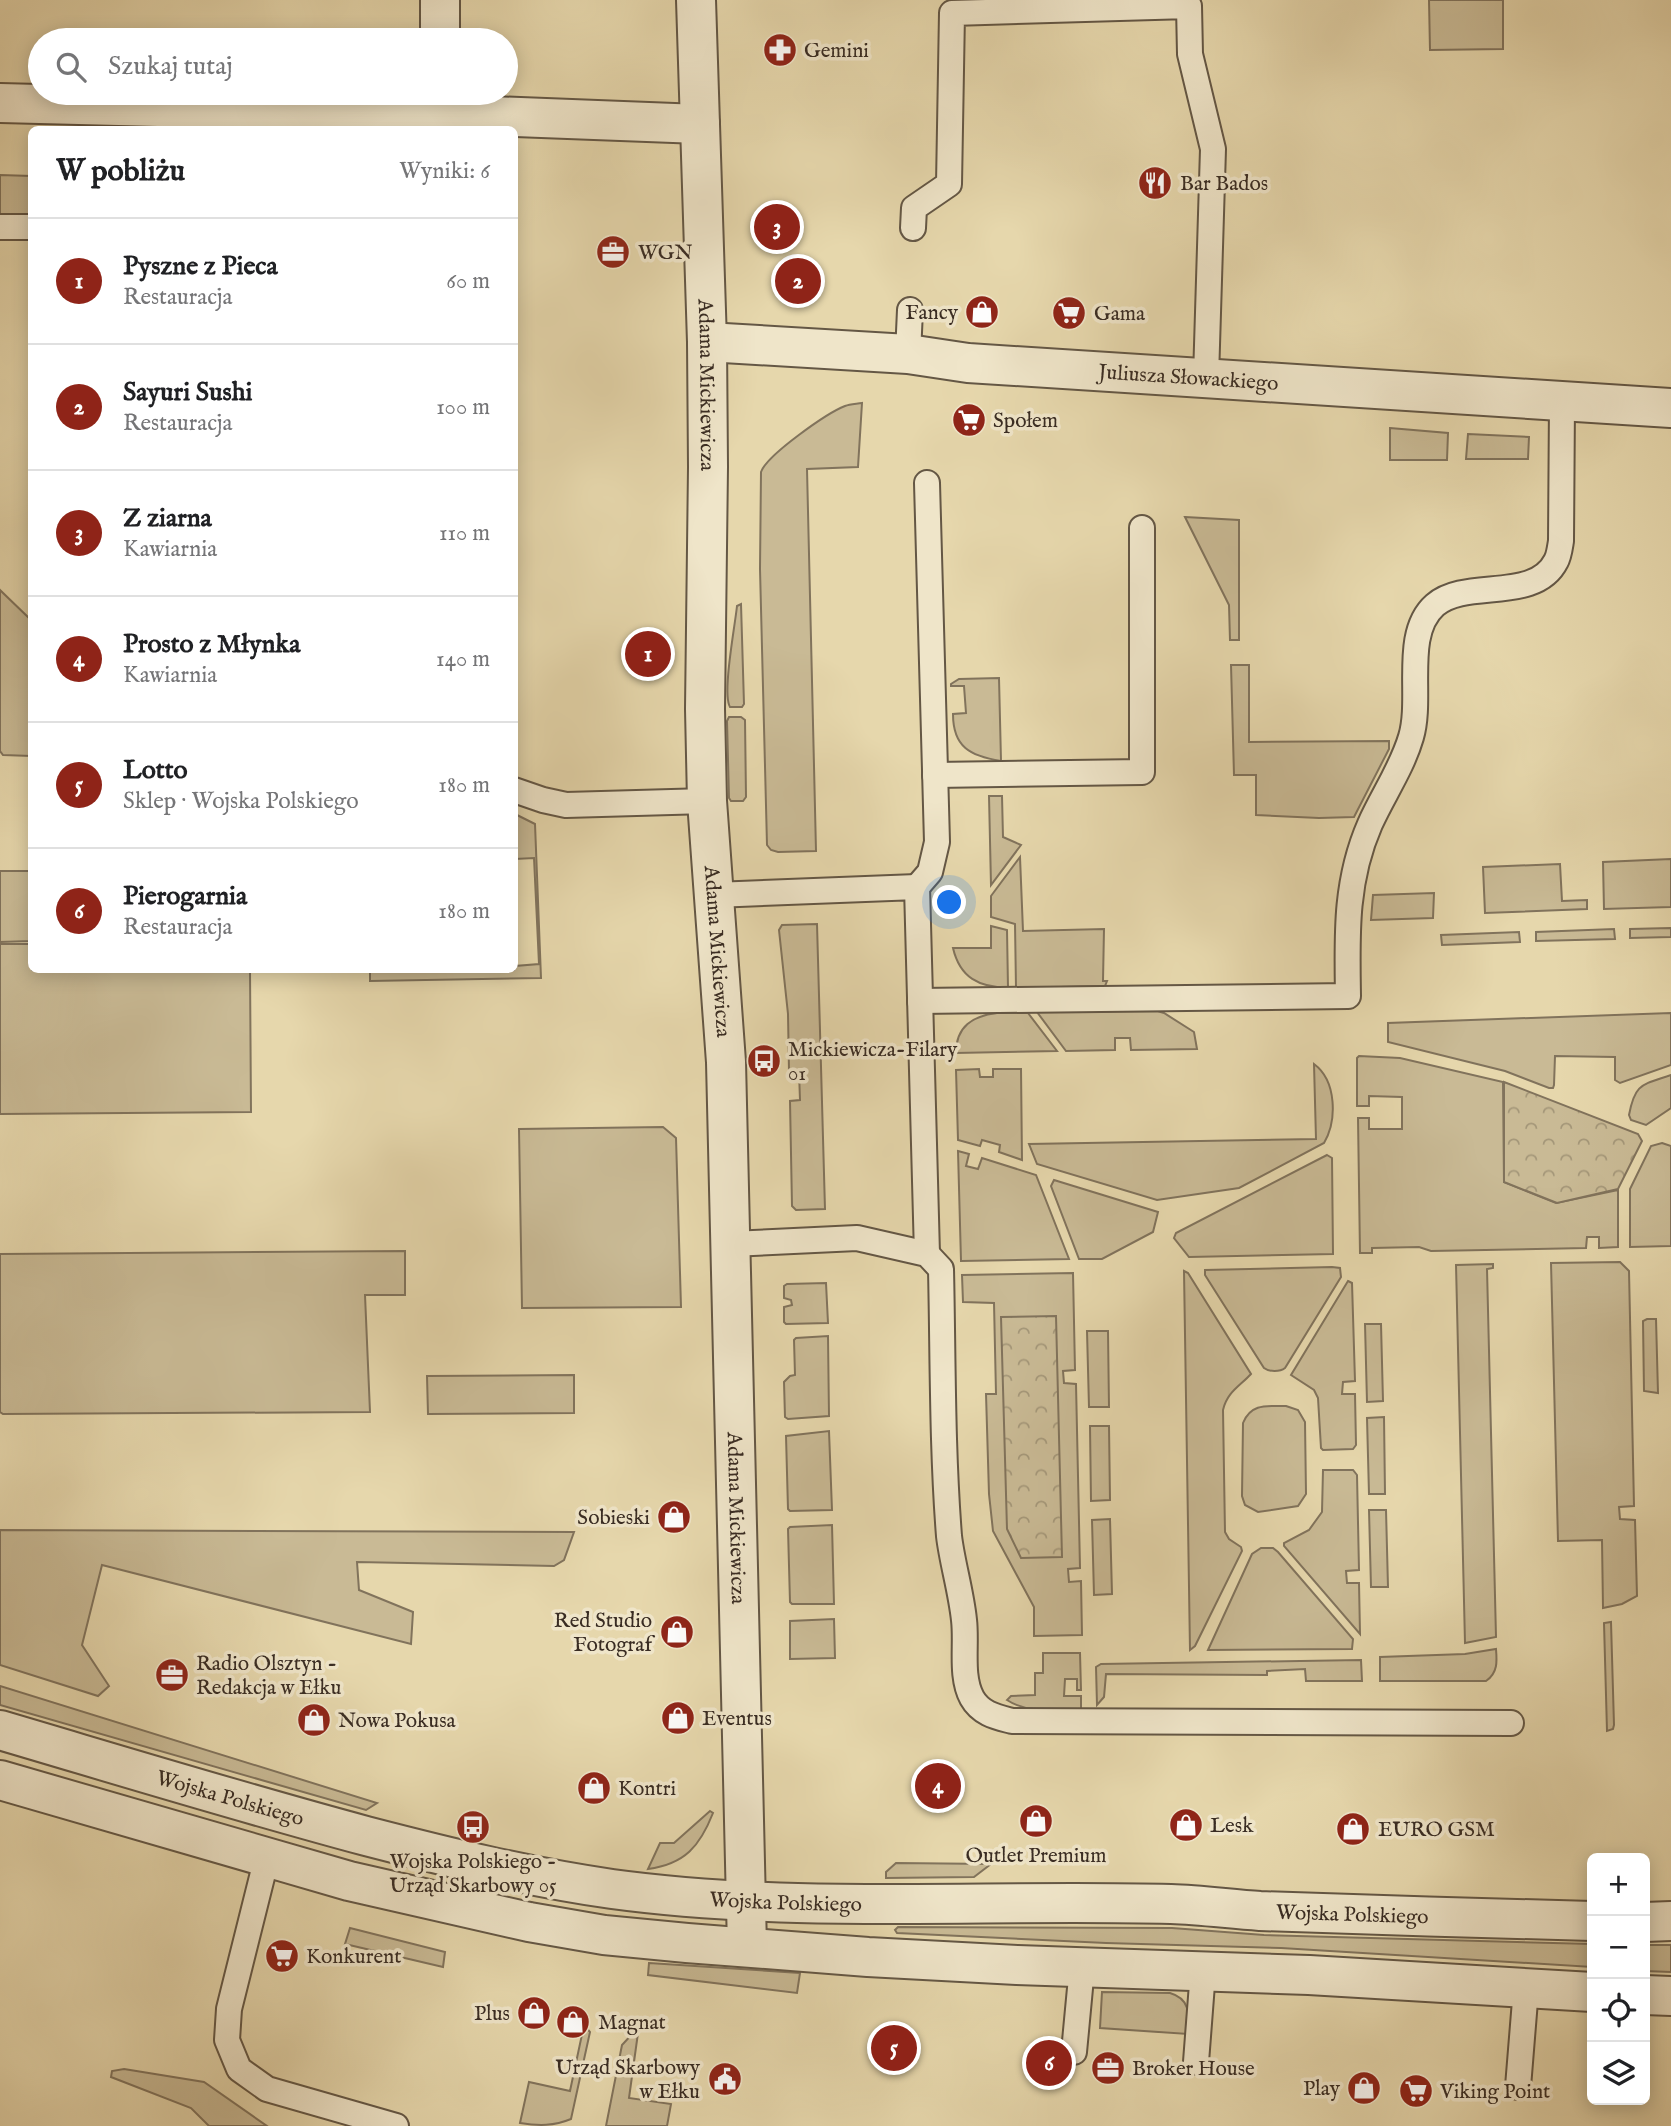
<!DOCTYPE html>
<html lang="pl">
<meta charset="utf-8">
<style>
body{margin:0;font-family:"IM FELL English",serif;background:#f2f2f2;color:#202124}
.controls{position:absolute;right:21px;bottom:21px;display:grid;overflow:hidden;border-radius:10px;box-shadow:0 4px 18px #0003}
.controls button{width:63px;height:63px;display:grid;place-items:center;padding:0;border:0;border-bottom:2px solid #e0e0e0;background:#fff;color:#202124;font:35px sans-serif}
.you{position:absolute;left:950px;top:903px;width:24px;height:24px;margin:-18px;border:5px solid #fff;border-radius:50%;background:#1a73e8;box-shadow:0 0 0 10px #1a73e833}
.badge{display:grid;place-items:center;width:46px;height:46px;border-radius:50%;background:#8f2418;color:#fff;font-size:23px;font-weight:700}
.pin{position:absolute;translate:-50% -50%;border:4px solid #fff;box-shadow:0 2px 7px #0006}
.list{margin:0;padding:0;list-style:none}
h2{display:flex;justify-content:space-between;align-items:center;height:91px;margin:0;padding:0 28px;font-size:30px}
h2 small{font-size:23px;font-weight:400;color:#757577}
.list li{display:grid;grid-template-columns:46px 1fr auto;gap:21px;align-items:center;box-sizing:border-box;height:126px;padding:0 28px;border-top:2px solid #e0e0e0}
.list b{display:block;font-size:26px;white-space:nowrap}
.list p{margin:0;font-size:23px;white-space:nowrap;color:#757577}
.list em{font-size:23px;font-style:normal;color:#757577}
.icon{flex:none;width:38px;height:38px;fill:none;stroke:currentColor;stroke-width:2;stroke-linecap:round;stroke-linejoin:round}
.map{position:relative;flex:none;width:1671px;height:2126px;overflow:hidden}
.search{position:absolute;background:#fff;box-shadow:0 4px 18px #0003;left:28px;top:28px;width:490px;height:77px;display:flex;align-items:center;gap:18px;box-sizing:border-box;padding:0 24px;border-radius:38px;color:#757577;font-size:26px}
.panel{position:absolute;background:#fff;box-shadow:0 4px 18px #0003;left:28px;top:126px;width:490px;height:847px;border-radius:10px}
.map>svg:first-child{display:block}
.grass{fill:#c9ba95;stroke:#81735c;stroke-width:2}
.forest{fill:url(#forest-crowns);stroke:#81735c;stroke-width:2}
.lines{fill:none;stroke-linecap:round;stroke-linejoin:round}
.service-casing{stroke:#645745;stroke-width:28}
.minor-casing{stroke:#645745;stroke-width:42}
.tertiary-casing{stroke:#645745;stroke-width:42}
.service{stroke:#efe5c9;stroke-width:24}
.minor{stroke:#efe5c9;stroke-width:38}
.tertiary{stroke:#efe5c9;stroke-width:38}
.labels{text-anchor:middle;stroke-width:7;stroke-linejoin:round;paint-order:stroke}
.poi-label{font-size:21px;fill:#392c23;stroke:#efe5c9;text-anchor:start}
.street-label{font-size:21px;fill:#392c23;stroke:#efe5c9}
</style>
<div class="map">
<svg width="1671" height="2126" viewBox="0 0 1671 2126">
<defs>
<pattern id="forest-crowns" width="20" height="18" patternUnits="userSpaceOnUse" patternTransform="scale(1.75)"><rect width="20" height="18" fill="#c9ba95"/><path d="M2 6a3 3 0 1 1 6 0M12 15a3 3 0 1 1 6 0" fill="none" stroke="#a49779"/></pattern>
</defs>
<rect width="100%" height="100%" fill="#e6d7ac"/>
<filter id="stains"><feTurbulence type="fractalNoise" baseFrequency=".00286" numOctaves="4"/><feColorMatrix values="0 0 0 0 .2 0 0 0 0 .09 0 0 0 0 .02 0 0 0 .5 -.17"/></filter>
<radialGradient id="worn" r=".72"><stop offset=".6" stop-color="#630" stop-opacity="0"/><stop offset="1" stop-color="#630" stop-opacity=".3"/></radialGradient>
<g class="grass">
<polygon points="1429,0 1503,0 1503,49 1430,50"/>
<polygon points="0,175 31,176 31,217 0,217"/>
<path d="M862,403l-4,64 -51,2 9,382 -38,1 -7,-2 -4,-5 -7,-276 1,-97c6,-17 66,-59 84,-66 5,-2 11,-2 17,-3z"/>
<polygon points="1390,428 1448,433 1447,460 1390,460"/>
<polygon points="1468,434 1529,437 1528,459 1466,459"/>
<polygon points="1185,517 1239,520 1239,640 1230,640 1229,605"/>
<polygon points="0,590 31,620 31,756 3,755 0,751"/>
<path d="M741,604l3,100 -2,3h-12c-8,-13 5,-81 7,-101z"/>
<polygon points="1231,665 1249,665 1249,742 1389,741 1389,749 1354,817 1319,818 1256,815 1256,775 1234,775"/>
<path d="M999,678l2,83c-31,-5 -48,-14 -48,-47l13,-1 -2,-27h-13v-2l8,-5z"/>
<polygon points="729,717 741,717 745,720 746,797 743,801 731,801 729,798 727,721"/>
<polygon points="989,796 1002,796 1003,837 1021,845 991,885"/>
<polygon points="515,814 535,824 541,978 370,981 370,970 514,970 515,966 539,964 534,858 515,859"/>
<polygon points="1020,857 1023,931 1104,929 1103,981 1107,981 1105,986 1016,988 1015,924 991,917 991,896"/>
<polygon points="1671,859 1671,907 1604,909 1603,862"/>
<polygon points="1560,864 1562,901 1587,900 1587,909 1485,913 1483,867"/>
<polygon points="0,871 31,871 31,941 0,942"/>
<polygon points="1434,893 1433,918 1371,920 1373,895"/>
<polygon points="817,924 825,1209 796,1210 792,1206 790,1101 800,1100 799,1072 789,1071 788,1014 779,930 782,925"/>
<path d="M991,926l16,4 1,58c-29,-1 -48,-10 -55,-40h38z"/>
<polygon points="1671,928 1671,937 1630,938 1630,929"/>
<polygon points="1614,929 1615,939 1536,941 1536,932"/>
<polygon points="1519,932 1520,942 1442,945 1441,935"/>
<polygon points="0,944 31,944 32,970 250,970 251,1112 0,1114"/>
<polygon points="1157,1011 1164,1013 1194,1032 1197,1049 1131,1050 1130,1038 1115,1038 1115,1050 1066,1051 1037,1012"/>
<path d="M997,1013h31l29,38 -101,2c0,-27 17,-37 41,-40z"/>
<polygon points="1671,1013 1671,1065 1620,1083 1615,1080 1615,1057 1555,1056 1554,1085 1553,1088 1549,1088 1505,1071 1388,1042 1388,1023"/>
<polygon points="1359,1056 1400,1058 1503,1082 1504,1182 1556,1203 1618,1190 1618,1247 1599,1248 1599,1237 1587,1237 1586,1248 1431,1251 1419,1247 1372,1248 1372,1253 1360,1253 1358,1118 1369,1118 1369,1129 1402,1129 1402,1097 1369,1096 1369,1106 1357,1106 1357,1058"/>
<path d="M1314,1064c23,17 23,57 10,79l-85,45 -82,12 -120,-36 -8,-20 287,-5z"/>
<polygon points="979,1069 980,1077 993,1077 993,1069 1021,1069 1022,1160 999,1152 1000,1145 982,1140 980,1146 958,1140 956,1070"/>
<path d="M1671,1075v33l-25,17 -15,-5 -2,-5c6,-32 13,-30 42,-40z"/>
<polygon points="663,1127 676,1138 681,1307 522,1308 519,1129"/>
<polygon points="1662,1143 1671,1146 1671,1246 1630,1247 1630,1189 1651,1146"/>
<polygon points="958,1151 969,1154 966,1166 978,1169 982,1158 1036,1175 1069,1259 961,1261"/>
<polygon points="1327,1155 1332,1158 1333,1254 1189,1257 1174,1238 1176,1233"/>
<polygon points="1054,1180 1158,1212 1153,1232 1102,1259 1079,1259 1051,1186"/>
<polygon points="405,1251 405,1295 365,1295 370,1412 3,1414 0,1412 0,1254"/>
<polygon points="1620,1262 1629,1271 1634,1506 1619,1507 1620,1519 1635,1520 1637,1596 1622,1604 1603,1608 1602,1540 1558,1541 1551,1263"/>
<polygon points="1493,1264 1493,1268 1487,1269 1496,1637 1465,1643 1456,1265"/>
<path d="M1332,1267l8,1 1,9 -56,91c-5,4 -16,4 -21,0l-59,-93v-5z"/>
<path d="M1184,1271l4,2 63,101c-11,12 -24,18 -28,36l2,122 4,7 12,8 1,4 -47,95 -5,4z"/>
<polygon points="1073,1273 1075,1370 1063,1371 1064,1383 1076,1384 1080,1568 1068,1569 1069,1582 1081,1581 1082,1635 1034,1636 1034,1607 993,1531 989,1494 986,1394 996,1394 994,1303 963,1302 962,1275"/>
<polygon points="1348,1281 1352,1283 1355,1381 1343,1382 1342,1394 1355,1394 1356,1445 1353,1449 1323,1450 1321,1448 1318,1398 1314,1390 1291,1375"/>
<polygon points="826,1283 828,1323 786,1324 784,1322 784,1307 792,1305 791,1300 784,1298 784,1286 787,1284"/>
<polygon points="1647,1319 1656,1319 1658,1393 1644,1391 1643,1321"/>
<polygon points="1365,1324 1381,1324 1383,1401 1367,1402"/>
<polygon points="1087,1331 1108,1331 1109,1407 1089,1407"/>
<polygon points="828,1336 829,1416 788,1419 785,1417 784,1382 790,1376 795,1375 794,1340 796,1338"/>
<polygon points="574,1375 574,1413 428,1414 427,1376"/>
<path d="M1286,1406l12,4 7,12 1,72 -8,12 -40,6 -13,-7 -3,-9 1,-73c8,-20 24,-17 43,-17z"/>
<polygon points="1384,1417 1385,1494 1369,1494 1367,1418"/>
<polygon points="1090,1426 1109,1426 1110,1500 1091,1501"/>
<polygon points="829,1431 832,1510 790,1511 788,1509 786,1436"/>
<polygon points="1323,1470 1353,1470 1357,1475 1359,1570 1346,1571 1347,1583 1359,1583 1360,1634 1284,1546 1284,1543 1309,1530 1322,1512"/>
<polygon points="1369,1510 1386,1510 1388,1587 1371,1587"/>
<polygon points="1110,1519 1112,1594 1094,1595 1092,1520"/>
<polygon points="832,1525 834,1604 792,1604 790,1602 788,1529 790,1527"/>
<polygon points="0,1530 574,1532 564,1560 554,1566 357,1562 359,1590 413,1612 411,1644 102,1565 82,1645 109,1686 98,1696 0,1665"/>
<polygon points="1261,1548 1273,1548 1278,1552 1353,1639 1352,1649 1208,1650 1252,1554"/>
<polygon points="834,1619 835,1658 790,1659 790,1621"/>
<polygon points="1611,1622 1614,1725 1613,1729 1607,1731 1604,1623"/>
<path d="M1496,1649c1,12 2,24 -10,32h-106v-24l85,-3z"/>
<path d="M1043,1653h37l1,37h-4v-11h-12l-1,17h17v13c-25,0 -53,5 -74,-9l4,-4 24,-1v-22h8z"/>
<polygon points="1361,1660 1362,1681 1306,1681 1305,1669 1267,1671 1267,1675 1106,1674 1104,1697 1097,1705 1096,1667 1101,1664"/>
<polygon points="0,1686 377,1803 366,1810 0,1705"/>
<path d="M710,1811l3,2c-13,33 -28,51 -65,56l12,-26h14z"/>
<polygon points="896,1863 991,1864 974,1877 886,1878 886,1872"/>
<polygon points="898,1927 1172,1928 1264,1935 1592,1944 1592,1967 1281,1948 1106,1943 897,1933 895,1930"/>
<polygon points="350,1928 445,1952 443,1967 345,1944"/>
<polygon points="1645,1945 1671,1945 1671,1972 1645,1971"/>
<polygon points="649,1963 800,1973 797,1993 648,1975"/>
<path d="M1102,1992l68,1c21,6 19,22 18,41l-88,-6z"/>
<path d="M584,2025l6,7 -19,87c-17,7 -32,7 -51,4l9,-41 41,9z"/>
<polygon points="634,2032 638,2033 629,2098 671,2104 667,2126 606,2126 622,2045"/>
<polygon points="124,2069 204,2082 267,2126 209,2126 191,2108 111,2077 112,2071"/>
</g>
<g class="forest">
<polygon points="1504,1082 1638,1134 1642,1141 1618,1189 1557,1203 1504,1182"/>
<polygon points="1056,1316 1062,1557 1021,1558 1007,1529 1001,1317"/>
</g>
<g class="lines">
<g class="service-casing">
<g id="service">
<polyline points="0,227 32,227"/>
<polyline points="913,228 914,208 949,184 952,13 1189,6 1190,54 1213,149 1206,378"/>
<polyline points="908,354 910,310"/>
<polyline points="935,775 1142,772 1142,528"/>
<polyline points="514,790 543,800 566,805 707,801"/>
<polyline points="917,887 930,872 937,842 927,483"/>
<polyline points="714,895 917,887 927,1254"/>
<path d="M920,1001l428,-5c-1,-61 -3,-115 22,-172 13,-29 32,-56 41,-87 12,-40 -9,-103 24,-132 31,-27 100,-2 121,-44 3,-5 4,-14 5,-20l1,-139"/>
<path d="M731,1244l126,-6 70,16 14,15c2,89 1,178 8,267 3,26 12,55 15,84 3,25 -4,56 8,78 9,16 25,19 40,23l499,2"/>
<polyline points="267,1857 229,2009 227,2040 239,2069 267,2089 396,2126"/>
<polyline points="1074,2052 1082,1967"/>
<polyline points="1196,2062 1203,1971"/>
<polyline points="1518,2087 1526,1988"/>
</g>
</g>
<g class="minor-casing">
<g id="minor">
<polyline points="440,0 440,40"/>
<path id="s1" d="M707,342l201,12 60,9 703,45"/>
</g>
</g>
<g class="tertiary-casing">
<g id="tertiary">
<path id="s2" d="M696,0l11,342 1,125 -3,242 2,92 19,261 21,885"/>
<polyline points="0,103 440,114 700,124"/>
<path id="s3" d="M0,1730c122,36 243,73 366,106 81,21 162,41 246,53 185,25 372,10 559,15 30,1 59,5 89,7 111,4 221,7 332,10"/>
<polyline points="0,1780 349,1881 529,1922 604,1935 687,1943 868,1957 1017,1965 1309,1975 1592,1992"/>
<polyline points="1645,1922 1671,1921"/>
<polyline points="1645,1995 1671,1996"/>
</g>
</g>
<use href="#service" class="service"/>
<use href="#minor" class="minor"/>
<use href="#tertiary" class="tertiary"/>
</g>
<defs>
<g id="pharmacy-disc" transform="scale(1.75)"><circle r="9.5" fill="#8f2418" stroke="#efe5c9"/><path d="M-2-6h4v4h4v4h-4v4h-4v-4h-4v-4h4Z" fill="#fff"/></g>
<g id="restaurant-disc" transform="scale(1.75)"><circle r="9.5" fill="#8f2418" stroke="#efe5c9"/><path d="M-5-6h1v4h1v-4h1v4h1v-4h1v5L-1.5 .5V6h-2V.5L-5-1ZM5-6V6H3V1.5H1.5Q1.5-4 5-6Z" fill="#fff"/></g>
<g id="office-disc" transform="scale(1.75)"><circle r="9.5" fill="#8f2418" stroke="#efe5c9"/><path d="M-6-3h4V-5.5h4V-3h4V5H-6ZM-1-4.5V-3h2v-1.5ZM-6 0V1H6V0Z" fill="#fff"/></g>
<g id="shop-disc" transform="scale(1.75)"><circle r="9.5" fill="#8f2418" stroke="#efe5c9"/><path d="M-5-2.5h2.3a2.7 3.5 0 0 1 5.4 0H5L5.5 6h-11ZM-1.5-2.5h3a1.5 2.3 0 0 0-3 0Z" fill="#fff"/></g>
<g id="supermarket-disc" transform="scale(1.75)"><circle r="9.5" fill="#8f2418" stroke="#efe5c9"/><path d="M-6-5.5h2.5l.6 2H6L4.5 2H-2.5L-4.4-4H-6ZM-1.5 3.2a1.3 1.3 0 1 0 .1 0ZM3 3.2a1.3 1.3 0 1 0 .1 0Z" fill="#fff"/></g>
<g id="bus-disc" transform="scale(1.75)"><circle r="9.5" fill="#8f2418" stroke="#efe5c9"/><path d="M-5-6H5V4H4V6H2V4H-2V6H-4V4H-5ZM-3.5-4V0h7V-4ZM-3.5 1.2v1.5H-2V1.2ZM2 1.2v1.5H3.5V1.2Z" fill="#fff"/></g>
<g id="civic-disc" transform="scale(1.75)"><circle r="9.5" fill="#8f2418" stroke="#efe5c9"/><path d="M-.6-6.5H3V-4.5H.6V-3L4-1V1h2V6H-6V1h2V-1L-.6-3ZM-1.2 2.5V6h2.4V2.5Z" fill="#fff"/></g>
</defs>
<g fill-rule="evenodd">
<use href="#pharmacy-disc" x="780" y="50"/>
<use href="#restaurant-disc" x="1155" y="183"/>
<use href="#office-disc" x="613" y="252"/>
<use href="#shop-disc" x="982" y="312"/>
<use href="#supermarket-disc" x="1069" y="313"/>
<use href="#supermarket-disc" x="969" y="420"/>
<use href="#bus-disc" x="764" y="1061"/>
<use href="#shop-disc" x="674" y="1517"/>
<use href="#shop-disc" x="677" y="1632"/>
<use href="#office-disc" x="172" y="1675"/>
<use href="#shop-disc" x="678" y="1718"/>
<use href="#shop-disc" x="314" y="1720"/>
<use href="#shop-disc" x="594" y="1788"/>
<use href="#shop-disc" x="1036" y="1821"/>
<use href="#shop-disc" x="1186" y="1825"/>
<use href="#bus-disc" x="473" y="1827"/>
<use href="#shop-disc" x="1353" y="1829"/>
<use href="#supermarket-disc" x="282" y="1956"/>
<use href="#shop-disc" x="534" y="2013"/>
<use href="#shop-disc" x="573" y="2022"/>
<use href="#office-disc" x="1108" y="2068"/>
<use href="#civic-disc" x="725" y="2079"/>
<use href="#shop-disc" x="1364" y="2088"/>
<use href="#supermarket-disc" x="1416" y="2091"/>
</g>
<g class="labels">
<g class="poi-label">
<text x="804" y="57">Gemini</text>
<text x="1180" y="190">Bar Bados</text>
<text x="638" y="259">WGN</text>
<text x="958" y="319" text-anchor="end">Fancy</text>
<text x="1094" y="320">Gama</text>
<text x="993" y="427">Społem</text>
<text x="788" y="1056">Mickiewicza-Filary<tspan x="788" dy="24">01</tspan></text>
<text x="650" y="1524" text-anchor="end">Sobieski</text>
<text x="652" y="1627" text-anchor="end">Red Studio<tspan x="652" dy="24">Fotograf</tspan></text>
<text x="196" y="1670">Radio Olsztyn -<tspan x="196" dy="24">Redakcja w Ełku</tspan></text>
<text x="702" y="1725">Eventus</text>
<text x="338" y="1727">Nowa Pokusa</text>
<text x="618" y="1795">Kontri</text>
<text x="1210" y="1832">Lesk</text>
<text x="1378" y="1836">EURO GSM</text>
<text x="1036" y="1862" text-anchor="middle">Outlet Premium</text>
<text x="473" y="1868" text-anchor="middle">Wojska Polskiego -<tspan x="473" dy="24">Urząd Skarbowy 05</tspan></text>
<text x="306" y="1963">Konkurent</text>
<text x="510" y="2020" text-anchor="end">Plus</text>
<text x="598" y="2029">Magnat</text>
<text x="700" y="2074" text-anchor="end">Urząd Skarbowy<tspan x="700" dy="24">w Ełku</tspan></text>
<text x="1132" y="2075">Broker House</text>
<text x="1340" y="2095" text-anchor="end">Play</text>
<text x="1440" y="2098">Viking Point</text>
</g>
<g class="street-label">
<text dy="7" stroke="none"><textPath href="#s1" startOffset="483">Juliusza Słowackiego</textPath></text>
<text dy="7" stroke="none"><textPath href="#s2" startOffset="385">Adama Mickiewicza</textPath></text>
<text dy="7" stroke="none"><textPath href="#s2" startOffset="952">Adama Mickiewicza</textPath></text>
<text dy="7" stroke="none"><textPath href="#s2" startOffset="1519">Adama Mickiewicza</textPath></text>
<text dy="7" stroke="none"><textPath href="#s3" startOffset="240">Wojska Polskiego</textPath></text>
<text dy="7" stroke="none"><textPath href="#s3" startOffset="807">Wojska Polskiego</textPath></text>
<text dy="7" stroke="none"><textPath href="#s3" startOffset="1374">Wojska Polskiego</textPath></text>
</g>
</g>
<rect width="100%" height="100%" filter="url(#stains)"/>
<rect width="100%" height="100%" fill="url(#worn)"/>
</svg>
<div class="controls">
<button>+</button>
<button>−</button>
<button><svg class="icon" aria-label="locate" viewBox="0 0 24 24"><circle cx="12" cy="12" r="6"/><path d="M12 2v4M12 18v4M2 12h4M18 12h4"/></svg></button>
<button><svg class="icon" aria-label="layers" viewBox="0 0 24 24"><path d="M12 4l9 5-9 5-9-5zM3 14l9 5 9-5"/></svg></button>
</div>
<div class="you"></div>
<div class="pin badge" style="left:648px;top:654px">1</div>
<div class="pin badge" style="left:798px;top:281px">2</div>
<div class="pin badge" style="left:777px;top:227px">3</div>
<div class="pin badge" style="left:938px;top:1786px">4</div>
<div class="pin badge" style="left:894px;top:2048px">5</div>
<div class="pin badge" style="left:1049px;top:2063px">6</div>
<div class="search"><svg class="icon" aria-label="search" viewBox="0 0 24 24"><circle cx="10" cy="10" r="6"/><path d="M15 15l6 6"/></svg>Szukaj tutaj</div>
<section class="panel">
<h2>W pobliżu<small>Wyniki: 6</small></h2>
<ul class="list">
<li><span class="badge">1</span><div><b>Pyszne z Pieca</b><p>Restauracja</p></div><em>60 m</em></li>
<li><span class="badge">2</span><div><b>Sayuri Sushi</b><p>Restauracja</p></div><em>100 m</em></li>
<li><span class="badge">3</span><div><b>Z ziarna</b><p>Kawiarnia</p></div><em>110 m</em></li>
<li><span class="badge">4</span><div><b>Prosto z Młynka</b><p>Kawiarnia</p></div><em>140 m</em></li>
<li><span class="badge">5</span><div><b>Lotto</b><p>Sklep · Wojska Polskiego</p></div><em>180 m</em></li>
<li><span class="badge">6</span><div><b>Pierogarnia</b><p>Restauracja</p></div><em>180 m</em></li>
</ul>
</section>
</div>
